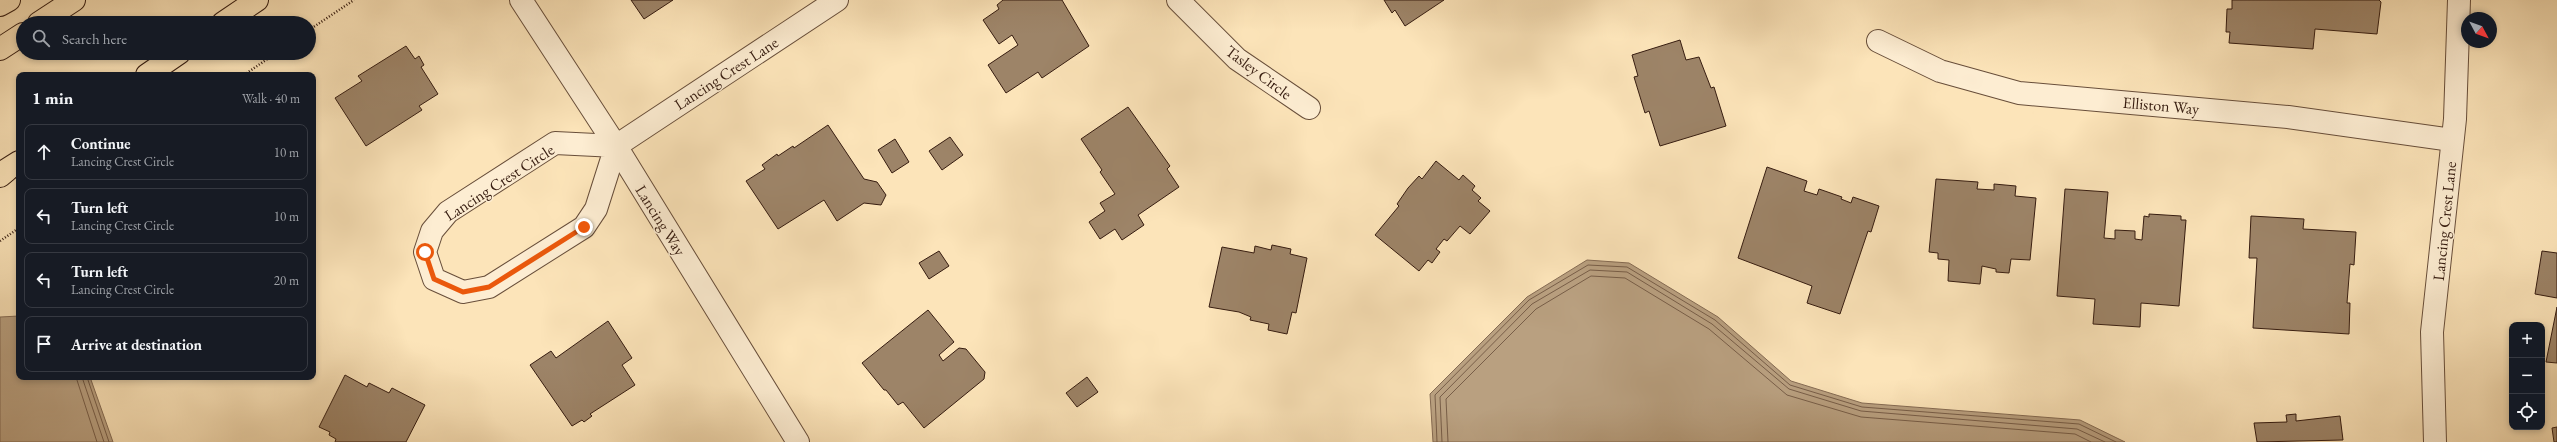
<!DOCTYPE html>
<meta charset="utf-8">
<style>
body{margin:0;font-family:"EB Garamond",serif;background:#242831;color:#f1f3f6}
.controls{position:absolute;right:12px;bottom:12px;display:grid;overflow:hidden;border-radius:8px;box-shadow:0 2px 6px #0003}
.controls button{width:36px;height:36px;display:grid;place-items:center;padding:0;border:0;border-bottom:1px solid #363941;background:#171b24;color:#f1f3f6;font:20px sans-serif}
.compass{position:absolute;left:2461px;top:12px;width:36px;height:36px;border-radius:50%;background:#171b24;box-shadow:0 2px 6px #0003;rotate:131deg}
.stop{position:absolute;width:12px;height:12px;margin:-9px;border:3px solid #ea580c;border-radius:50%;background:#fff}
.stop.end{background:#ea580c;border-color:#fff;box-shadow:0 1px 4px #0008}
.list{margin:0;padding:0;list-style:none}
h2{display:flex;justify-content:space-between;align-items:center;height:52px;margin:0;padding:0 16px;font-size:17px}
h2 small{font-size:13px;font-weight:400;color:#9ea1a6}
.list li{display:grid;grid-template-columns:26px 1fr auto;gap:12px;align-items:center;box-sizing:border-box;height:56px;margin:0 8px 8px;padding:0 8px;border:1px solid #363941;border-radius:8px}
.list b{display:block;font-size:15px;white-space:nowrap}
.list p{margin:0;font-size:13px;white-space:nowrap;color:#9ea1a6}
.list em{font-size:13px;font-style:normal;color:#9ea1a6}
.icon{flex:none;width:22px;height:22px;fill:none;stroke:currentColor;stroke-width:2;stroke-linecap:round;stroke-linejoin:round}
.map{position:relative;flex:none;width:2557px;height:442px;overflow:hidden}
.search{position:absolute;background:#171b24;box-shadow:0 2px 6px #0003;left:16px;top:16px;width:300px;height:44px;display:flex;align-items:center;gap:10px;box-sizing:border-box;padding:0 14px;border-radius:22px;color:#9ea1a6;font-size:15px}
.panel{position:absolute;background:#171b24;box-shadow:0 2px 6px #0003;left:16px;top:72px;width:300px;height:308px;border-radius:8px}
.map>svg:first-child{display:block}
.water{fill:#b9a080;stroke:#856b53}
.lines{fill:none;stroke-linecap:round;stroke-linejoin:round}
.shore{stroke:#785e48;stroke-width:1}
.building{fill:#9d8468;stroke:#361c10}
.minor-casing{stroke:#684e3a;stroke-width:24}
.primary-casing{stroke:#361c10;stroke-width:24}
.trunk-casing{stroke:#361c10;stroke-width:24}
.motorway-casing{stroke:#361c10;stroke-width:24}
.path{stroke:#361c10;stroke-width:2.5;stroke-dasharray:1 2;stroke-linecap:butt}
.minor{stroke:#fdedd2;stroke-width:22}
.primary{stroke:#fce4b9;stroke-width:22}
.trunk{stroke:#fce4b9;stroke-width:22}
.motorway{stroke:#fce4b9;stroke-width:22}
.route{stroke:#ea580c;stroke-width:5}
.labels{text-anchor:middle;stroke-width:3;stroke-linejoin:round;paint-order:stroke}
.street-label{font-size:16px;fill:#361c10;stroke:#fdedd2}
</style>
<div class="map">
<svg width="2557" height="442" viewBox="0 0 2557 442">
<rect width="100%" height="100%" fill="#fce4b9"/>
<filter id="stains"><feTurbulence type="fractalNoise" baseFrequency=".005" numOctaves="4"/><feColorMatrix values="0 0 0 0 .2 0 0 0 0 .09 0 0 0 0 .02 0 0 0 .5 -.17"/></filter>
<radialGradient id="worn" r=".72"><stop offset=".6" stop-color="#630" stop-opacity="0"/><stop offset="1" stop-color="#630" stop-opacity=".3"/></radialGradient>
<g class="water">
<polygon points="1587,260 1629,263 1718,317 1791,381 1862,403 2080,420 2125,442 1433,442 1430,394 1527,297"/>
<polygon points="19,316 19,377 90,377 113,442 0,442 0,317"/>
</g>
<g class="lines">
<g class="shore">
<polyline points="76,377 97,442"/>
<polyline points="82,377 104,442"/>
<polyline points="87,377 109,442"/>
<polyline points="1437,442 1435,395 1529,300 1588,265 1627,267 1715,320 1790,385 1862,407 2079,424 2116,442"/>
<polyline points="1442,442 1440,397 1532,304 1590,270 1627,272 1712,324 1789,389 1861,411 2077,429 2105,442"/>
<polyline points="1448,442 1446,399 1536,309 1591,276 1625,278 1709,329 1787,395 1861,417 2075,434 2091,442"/>
</g>
</g>
<g class="building">
<polygon points="631,0 673,0 644,19"/>
<polygon points="1003,0 1062,0 1089,46 1042,78 1038,72 1006,93 988,65 1018,45 1012,35 999,44 983,20 999,9 997,5"/>
<polygon points="1384,0 1444,0 1405,26 1395,10 1392,13"/>
<polygon points="2232,0 2379,0 2381,2 2377,34 2315,29 2313,49 2229,43 2230,32 2226,32 2227,9 2232,9"/>
<polygon points="1680,40 1686,60 1699,57 1711,88 1714,87 1726,126 1660,146 1649,111 1645,113 1634,77 1638,76 1632,55"/>
<polygon points="406,46 415,59 419,56 424,65 421,67 438,94 419,106 422,110 366,146 335,98 362,81 358,76"/>
<polygon points="1128,107 1170,166 1167,169 1179,187 1138,215 1144,225 1122,240 1115,229 1100,239 1089,222 1105,211 1100,203 1115,194 1100,172 1102,170 1081,139"/>
<polygon points="828,125 864,179 877,182 886,195 881,205 864,203 837,221 824,200 778,229 746,181 765,169 762,165 777,154 778,156 793,146 794,148"/>
<polygon points="950,137 963,155 942,170 929,151"/>
<polygon points="895,139 909,162 892,173 878,150"/>
<polygon points="1436,161 1459,180 1463,175 1475,186 1472,190 1481,198 1478,201 1490,211 1470,234 1460,226 1447,241 1444,239 1436,249 1440,252 1432,263 1428,260 1419,271 1375,235 1399,206 1397,204 1408,188 1419,176 1422,179"/>
<polygon points="1767,167 1807,181 1804,191 1817,195 1819,189 1842,197 1841,199 1851,203 1853,197 1879,206 1871,232 1868,231 1840,314 1807,303 1812,286 1738,258"/>
<polygon points="1936,179 1978,182 1977,189 1994,190 1994,184 2016,186 2015,196 2036,198 2030,260 2011,259 2009,273 1996,272 1996,269 1982,266 1980,284 1948,281 1949,260 1938,259 1938,253 1929,252"/>
<polygon points="2065,189 2108,192 2104,238 2115,239 2115,230 2135,231 2135,239 2142,240 2144,216 2149,217 2149,214 2181,216 2181,220 2186,220 2179,306 2141,303 2140,327 2093,324 2095,299 2057,296"/>
<polygon points="2251,216 2304,219 2303,229 2356,232 2354,265 2350,264 2347,303 2350,303 2349,334 2253,328 2257,258 2249,258"/>
<polygon points="1272,245 1291,249 1290,254 1307,258 1296,313 1292,312 1287,334 1268,330 1269,324 1250,320 1251,317 1239,312 1209,307 1222,247 1254,253 1255,246 1271,250"/>
<polygon points="939,251 949,266 929,279 919,263"/>
<polygon points="2542,251 2557,253 2557,298 2535,294"/>
<polygon points="2557,307 2557,363 2546,362"/>
<polygon points="928,310 954,342 939,355 943,361 959,348 966,349 985,372 984,379 924,428 903,402 898,405 886,390 884,390 862,363"/>
<polygon points="608,321 632,358 622,365 635,385 590,414 592,416 584,422 582,420 572,426 530,365 551,351 556,358"/>
<polygon points="345,375 367,387 369,383 389,393 392,388 425,405 406,442 335,442 336,439 329,435 330,432 319,427"/>
<polygon points="1087,377 1098,392 1077,407 1066,393"/>
<polygon points="2296,414 2296,421 2340,416 2343,440 2257,442 2254,423 2287,422 2286,415"/>
<polygon points="2557,427 2557,442 2554,442 2552,428"/>
</g>
<g class="lines">
<g class="minor-casing">
<g id="minor">
<polyline points="521,0 616,146 798,442"/>
<polyline points="1178,0 1237,59 1309,108"/>
<polyline points="1878,41 1940,71 2019,93 2288,117 2452,140"/>
<polygon points="555,143 616,146 596,209 584,227 489,287 463,292 434,279 425,252 432,231 448,212"/>
<polyline points="616,146 837,0"/>
<polyline points="2435,442 2432,332 2455,119 2459,0"/>
</g>
</g>
<g class="primary-casing">
<g id="primary">
<polyline points="39,23 74,0"/>
<polyline points="223,23 257,0"/>
<polyline points="0,49 23,34"/>
<polyline points="147,75 179,53"/>
<polyline points="0,174 19,162"/>
</g>
</g>
<g class="trunk-casing">
<polyline id="trunk" points="0,5 9,0"/>
</g>
<g class="motorway-casing">
<polyline id="motorway" points="0,176 6,171"/>
</g>
<g class="path">
<polyline points="309,30 354,0"/>
<polyline points="244,75 276,53"/>
<polyline points="0,241 19,228"/>
</g>
<use href="#minor" class="minor"/>
<use href="#primary" class="primary"/>
<use href="#trunk" class="trunk"/>
<use href="#motorway" class="motorway"/>
</g>
<g class="lines">
<polyline class="route" points="425,252 434,279 463,292 489,287 584,227"/>
</g>
<g class="labels">
<g class="street-label">
<text transform="translate(1259 72) rotate(37)" y="6">Tasley Circle</text>
<text transform="translate(726 73) rotate(-33)" y="6">Lancing Crest Lane</text>
<text transform="translate(2161 105) rotate(5)" y="6">Elliston Way</text>
<text transform="translate(499 182) rotate(-33)" y="6">Lancing Crest Circle</text>
<text transform="translate(661 220) rotate(58)" y="6">Lancing Way</text>
<text transform="translate(2444 221) rotate(-84)" y="6">Lancing Crest Lane</text>
</g>
</g>
<rect width="100%" height="100%" filter="url(#stains)"/>
<rect width="100%" height="100%" fill="url(#worn)"/>
</svg>
<div class="controls">
<button>+</button>
<button>−</button>
<button><svg class="icon" aria-label="locate" viewBox="0 0 24 24"><circle cx="12" cy="12" r="6"/><path d="M12 2v4M12 18v4M2 12h4M18 12h4"/></svg></button>
</div>
<svg class="compass" viewBox="-18 -18 36 36"><path d="M0-13l5 13h-10z" fill="#e53935"/><path d="M0 13l5-13h-10z" fill="#9ea1a6"/></svg>
<div class="stop" style="left:425px;top:252px"></div>
<div class="stop end" style="left:584px;top:227px"></div>
<div class="search"><svg class="icon" aria-label="search" viewBox="0 0 24 24"><circle cx="10" cy="10" r="6"/><path d="M15 15l6 6"/></svg>Search here</div>
<section class="panel">
<h2>1 min<small>Walk · 40 m</small></h2>
<ul class="list">
<li><svg class="icon" aria-label="ahead" viewBox="0 0 24 24"><path d="M12 20V5M6 11l6-6 6 6"/></svg><div><b>Continue</b><p>Lancing Crest Circle</p></div><em>10 m</em></li>
<li><svg class="icon" aria-label="left" viewBox="0 0 24 24"><path d="M17 20v-9H6M10 6l-5 5 5 5"/></svg><div><b>Turn left</b><p>Lancing Crest Circle</p></div><em>10 m</em></li>
<li><svg class="icon" aria-label="left" viewBox="0 0 24 24"><path d="M17 20v-9H6M10 6l-5 5 5 5"/></svg><div><b>Turn left</b><p>Lancing Crest Circle</p></div><em>20 m</em></li>
<li><svg class="icon" aria-label="arrive" viewBox="0 0 24 24"><path d="M6 21V4h12l-3 4 3 4H6"/></svg><div><b>Arrive at destination</b></div></li>
</ul>
</section>
</div>
